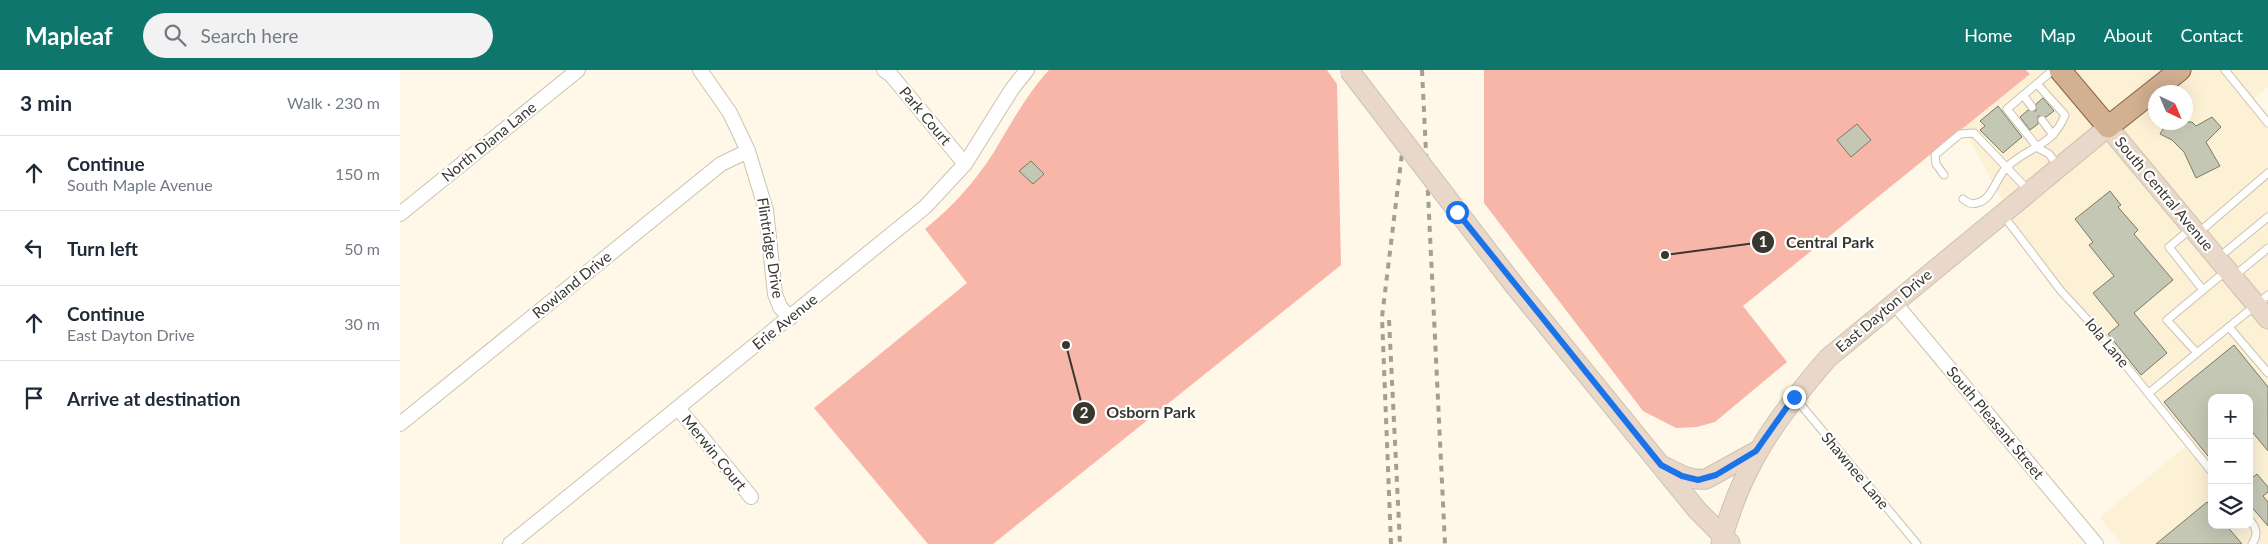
<!DOCTYPE html>
<meta charset="utf-8">
<style>
body{margin:0;font-family:Lato,sans-serif;background:#f2f2f3;color:#1f2937}
.controls{position:absolute;right:15px;bottom:15px;display:grid;overflow:hidden;border-radius:10px;box-shadow:0 5px 20px #0002}
.controls button{width:45px;height:45px;display:grid;place-items:center;padding:0;border:0;border-bottom:1px solid #e0e1e3;background:#fff;color:#1f2937;font:25px sans-serif}
.compass{position:absolute;left:1748px;top:15px;width:45px;height:45px;border-radius:50%;background:#fff;box-shadow:0 5px 20px #0002;rotate:136deg}
.stop{position:absolute;width:15px;height:15px;margin:-11px;border:4px solid #1a73e8;border-radius:50%;background:#fff}
.stop.end{background:#1a73e8;border-color:#fff;box-shadow:0 1px 5px #0008}
.list{margin:0;padding:0;list-style:none}
h2{display:flex;justify-content:space-between;align-items:center;height:65px;margin:0;padding:0 20px;font-size:21px}
h2 small{font-size:16px;font-weight:400;color:#747a83}
.list li{display:grid;grid-template-columns:32px 1fr auto;gap:15px;align-items:center;box-sizing:border-box;height:75px;padding:0 20px;border-top:1px solid #e0e1e3}
.list b{display:block;font-size:19px;white-space:nowrap}
.list p{margin:0;font-size:16px;white-space:nowrap;color:#747a83}
.list em{font-size:16px;font-style:normal;color:#747a83}
.icon{flex:none;width:28px;height:28px;fill:none;stroke:currentColor;stroke-width:2;stroke-linecap:round;stroke-linejoin:round}
.map{position:relative;flex:none;width:1868px;height:474px;overflow:hidden}
header{display:flex;align-items:center;gap:30px;box-sizing:border-box;height:70px;padding:0 25px;background:#0f766e;color:#fff}
header strong{font-size:24px}
nav{display:flex;gap:28px;margin-inline-start:auto;font-size:18px}
.search{width:350px;height:45px;background:#f2f2f3;display:flex;align-items:center;gap:12px;box-sizing:border-box;padding:0 18px;border-radius:28px;color:#747a83;font-size:19px}
main{display:flex}
aside{flex:1;background:#fff}
.map>svg:first-child{display:block}
.built{fill:#fcf0d5;fill-rule:evenodd}
.green{fill:#f8b6a8}
.building{fill:#c4c7b3;stroke:#787b68}
.lines{fill:none;stroke-linecap:round;stroke-linejoin:round}
.lane-casing{stroke:#cbc3b0;stroke-width:9}
.street-casing{stroke:#cbc3b0;stroke-width:16}
.secondary-casing{stroke:#cbc3b0;stroke-width:21}
.primary-casing{stroke:#8b6441;stroke-width:23}
.lane{stroke:#fff;stroke-width:7}
.street{stroke:#fff;stroke-width:14}
.secondary{stroke:#e9d8c9;stroke-width:19}
.primary{stroke:#d4b093;stroke-width:21}
.rail{stroke:#a49f93;stroke-width:4;stroke-dasharray:6 6;stroke-linecap:butt}
.secondary-bridge-casing{stroke:#cbc3b0;stroke-width:21;stroke-linecap:butt}
.secondary-bridge{stroke:#e9d8c9;stroke-width:19}
.route{stroke:#1a73e8;stroke-width:6}
.labels{text-anchor:middle;stroke-width:4.5;stroke-linejoin:round;paint-order:stroke}
.street-label{font-size:15px;fill:#3a372f;stroke:#fff}
.leader{fill:none;stroke:#3a372f;stroke-width:2}
.callout-dot{fill:#3a372f;stroke:#fff;stroke-width:2}
.mark-label{font-size:15px;text-anchor:middle;font-weight:bold;fill:#fff}
.callout-label{font-size:16px;text-anchor:middle;font-weight:bold;fill:#3a372f;stroke:#fff;stroke-width:4.5;stroke-linejoin:round;paint-order:stroke}
</style>
<header>
<strong>Mapleaf</strong>
<div class="search"><svg class="icon" aria-label="search" viewBox="0 0 24 24"><circle cx="10" cy="10" r="6"/><path d="M15 15l6 6"/></svg>Search here</div>
<nav><a>Home</a><a>Map</a><a>About</a><a>Contact</a></nav>
</header>
<main>
<aside>
<h2>3 min<small>Walk · 230 m</small></h2>
<ul class="list">
<li><svg class="icon" aria-label="ahead" viewBox="0 0 24 24"><path d="M12 20V5M6 11l6-6 6 6"/></svg><div><b>Continue</b><p>South Maple Avenue</p></div><em>150 m</em></li>
<li><svg class="icon" aria-label="left" viewBox="0 0 24 24"><path d="M17 20v-9H6M10 6l-5 5 5 5"/></svg><div><b>Turn left</b></div><em>50 m</em></li>
<li><svg class="icon" aria-label="ahead" viewBox="0 0 24 24"><path d="M12 20V5M6 11l6-6 6 6"/></svg><div><b>Continue</b><p>East Dayton Drive</p></div><em>30 m</em></li>
<li><svg class="icon" aria-label="arrive" viewBox="0 0 24 24"><path d="M6 21V4h12l-3 4 3 4H6"/></svg><div><b>Arrive at destination</b></div></li>
</ul>
</aside>
<div class="map">
<svg width="1868" height="474" viewBox="0 0 1868 474">
<rect width="100%" height="100%" fill="#fff8e8"/>
<path class="built" d="M1634,0h234v17l-21,17 21,25v415h-147l-21,-27 85,-70 -169,-222 -53,-97zM1756,22h30v30h-30zM1812,328h37v127h-37z"/>
<g class="green">
<path d="M649,0h278l10,14 4,181 -348,279h-65l-114,-136 153,-125 -42,-54c27,-22 50,-47 69,-77 17,-28 32,-57 55,-82z"/>
<polygon points="1084,0 1626,0 1630,4 1343,236 1387,292 1315,352 1297,357 1276,358 1243,341 1084,133"/>
</g>
<g class="building">
<polygon points="1643,28 1654,41 1646,47 1638,46 1638,54 1630,60 1620,47 1628,40 1636,41 1636,34"/>
<polygon points="1598,36 1622,67 1603,83 1580,60 1585,56 1580,51"/>
<polygon points="1812,47 1821,57 1806,72 1820,96 1796,108 1784,82 1772,70 1760,64 1767,52 1792,52 1796,56"/>
<polygon points="1457,54 1471,70 1451,87 1437,70"/>
<polygon points="631,91 644,104 633,114 619,101"/>
<polygon points="1710,121 1721,135 1718,137 1738,160 1734,164 1773,210 1734,243 1767,283 1741,305 1708,264 1719,255 1693,223 1714,206 1689,175 1693,172 1675,149"/>
<polygon points="1834,275 1868,317 1868,381 1849,358 1849,328 1812,328 1812,391 1764,332"/>
<polygon points="1857,404 1868,417 1868,422 1863,426 1868,432 1868,456 1849,434 1849,410"/>
<polygon points="1807,432 1812,438 1812,455 1826,455 1842,474 1756,474"/>
</g>
<g class="lines">
<g class="lane-casing">
<g id="lane">
<polyline points="1653,0 1607,39 1638,78 1649,84 1658,96"/>
<polyline points="1825,0 1868,53"/>
<polyline points="1623,25 1632,37"/>
<polyline points="1642,50 1653,65"/>
<polyline points="1544,105 1536,94 1535,85 1560,64 1574,63 1629,121"/>
<path d="M1563,129c4,3 8,6 14,4 15,-3 19,-25 29,-35 20,-21 46,-20 59,-53l-28,-31"/>
<polyline points="1603,145 1661,221 1697,260 1812,402"/>
<polyline points="1792,158 1769,177 1803,220"/>
<polyline points="1797,164 1868,103"/>
<polyline points="1818,188 1868,147"/>
<polyline points="1826,201 1767,250 1797,283 1868,225"/>
<polyline points="1833,207 1868,178"/>
<polyline points="1829,257 1868,303"/>
<polyline points="1749,323 1797,283"/>
<polyline points="1396,329 1517,474"/>
<path d="M1849,449c7,8 10,15 3,25"/>
</g>
</g>
<g class="street-casing">
<g id="street">
<polyline points="300,0 330,43 348,81 366,140 375,224 380,237 390,248"/>
<polyline points="484,0 491,5 565,94"/>
<polyline points="0,144 178,0"/>
<polyline points="1494,232 1696,474"/>
<polyline points="278,338 351,427"/>
<polyline points="0,354 321,94 348,81"/>
<polyline points="110,474 525,137 565,94 612,19 627,0"/>
</g>
</g>
<g class="secondary-casing">
<g id="secondary">
<polyline points="1114,215 1297,440 1330,473"/>
<path d="M1265,397c14,7 26,14 41,12l51,-28"/>
<path d="M1321,474c20,-78 56,-127 107,-186l280,-231 160,192"/>
</g>
</g>
<g class="primary-casing">
<polyline id="primary" points="1660,0 1708,57 1780,0"/>
</g>
<use href="#lane" class="lane"/>
<use href="#street" class="street"/>
<use href="#secondary" class="secondary"/>
<use href="#primary" class="primary"/>
<g class="rail">
<polyline points="1022,0 1045,474"/>
<polyline points="989,250 1000,474"/>
<polyline points="991,474 982,247 1002,83"/>
</g>
<g class="secondary-bridge-casing">
<polyline id="secondary-bridge" points="949,0 1114,215"/>
</g>
<use href="#secondary-bridge" class="secondary-bridge"/>
</g>
<g class="lines">
<polyline class="route" points="1057,142 1261,395 1282,406 1298,410 1316,405 1356,381 1394,327"/>
</g>
<g class="labels">
<g class="street-label">
<text transform="translate(525 46) rotate(50)" y="5">Park Court</text>
<text transform="translate(89 72) rotate(-39)" y="5">North Diana Lane</text>
<text transform="translate(1764 124) rotate(50)" y="5">South Central Avenue</text>
<text transform="translate(370 178) rotate(81)" y="5">Flintridge Drive</text>
<text transform="translate(172 215) rotate(-39)" y="5">Rowland Drive</text>
<text transform="translate(1484 241) rotate(-40)" y="5">East Dayton Drive</text>
<text transform="translate(385 252) rotate(-39)" y="5">Erie Avenue</text>
<text transform="translate(1707 273) rotate(50)" y="5">Iola Lane</text>
<text transform="translate(1595 353) rotate(50)" y="5">South Pleasant Street</text>
<text transform="translate(314 383) rotate(51)" y="5">Merwin Court</text>
<text transform="translate(1455 401) rotate(50)" y="5">Shawnee Lane</text>
</g>
</g>
<path class="leader" d="M1265 185L1363 172M666 275L684 343"/>
<g class="callout-dot">
<circle cx="1265" cy="185" r="5"/>
<circle cx="666" cy="275" r="5"/>
<circle cx="1363" cy="172" r="12"/>
<circle cx="684" cy="343" r="12"/>
</g>
<g class="mark-label">
<text x="1363" y="177">1</text>
<text x="684" y="348">2</text>
</g>
<g class="callout-label">
<text x="1430" y="178">Central Park</text>
<text x="751" y="348">Osborn Park</text>
</g>
</svg>
<div class="controls">
<button>+</button>
<button>−</button>
<button><svg class="icon" aria-label="layers" viewBox="0 0 24 24"><path d="M12 4l9 5-9 5-9-5zM3 14l9 5 9-5"/></svg></button>
</div>
<svg class="compass" viewBox="-18 -18 36 36"><path d="M0-13l5 13h-10z" fill="#e53935"/><path d="M0 13l5-13h-10z" fill="#747a83"/></svg>
<div class="stop" style="left:1057px;top:142px"></div>
<div class="stop end" style="left:1394px;top:327px"></div>
</div>
</main>
